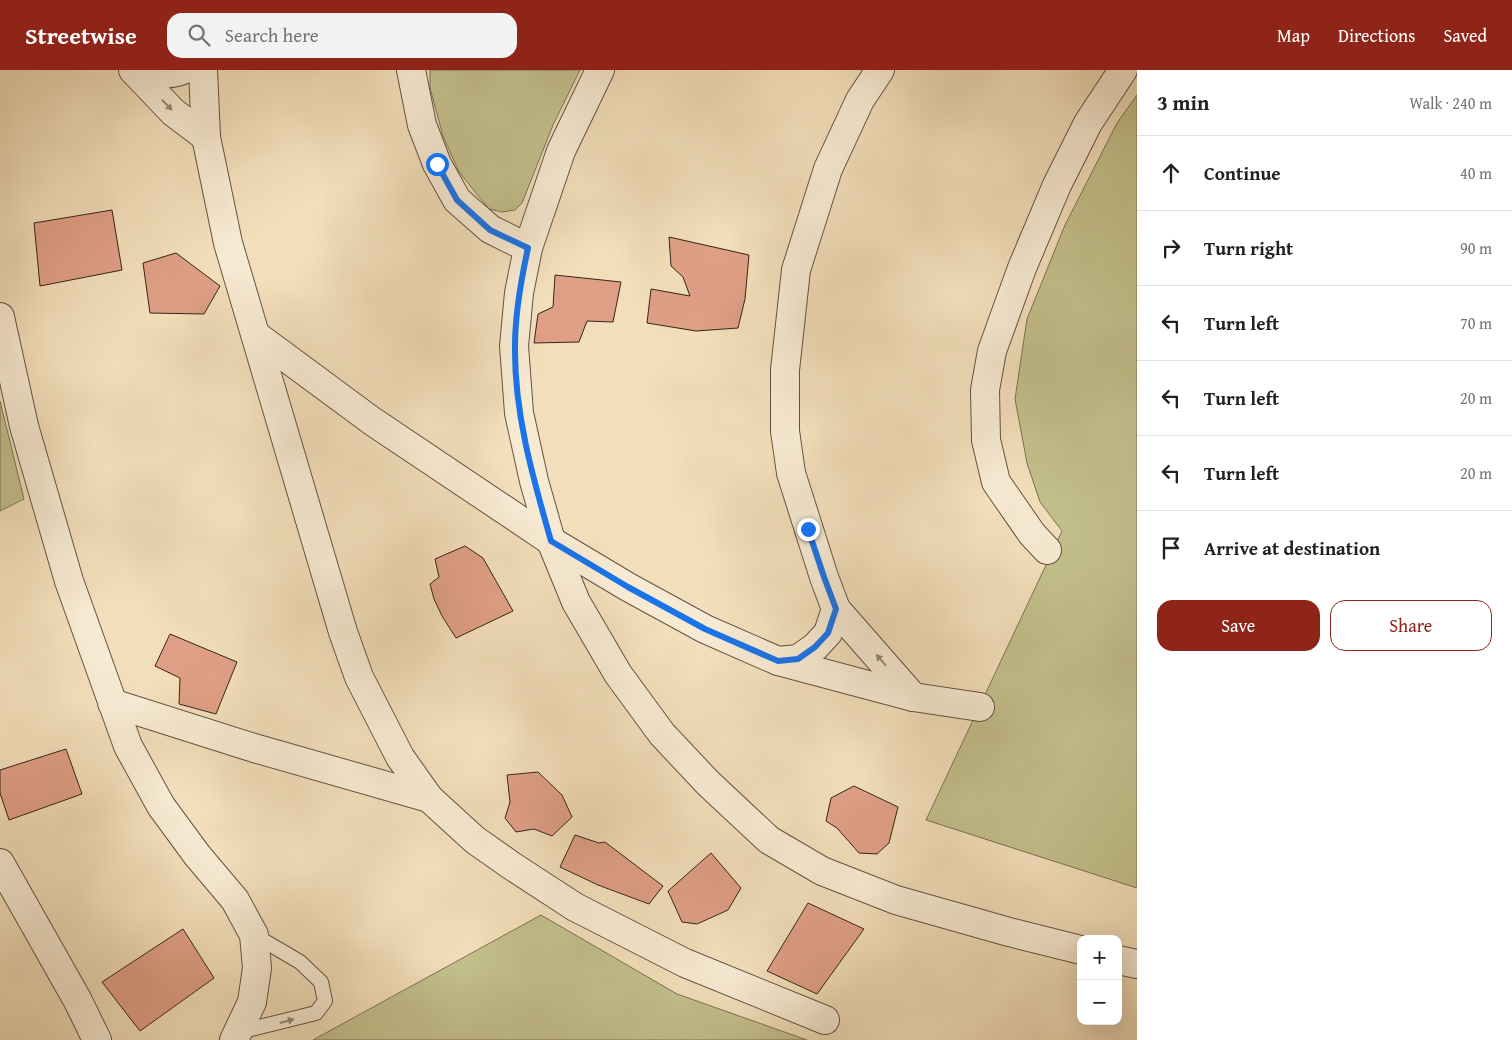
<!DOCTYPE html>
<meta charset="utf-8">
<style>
body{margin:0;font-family:"Gentium Book Plus",serif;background:#f2f2f2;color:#202124}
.controls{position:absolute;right:15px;bottom:15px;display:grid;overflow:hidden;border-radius:10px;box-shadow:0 5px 20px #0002}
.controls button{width:45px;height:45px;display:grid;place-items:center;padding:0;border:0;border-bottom:1px solid #e0e0e0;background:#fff;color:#202124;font:25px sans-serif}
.stop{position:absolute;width:15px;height:15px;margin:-11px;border:4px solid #1a73e8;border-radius:50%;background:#fff}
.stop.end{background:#1a73e8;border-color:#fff;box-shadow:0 1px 5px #0008}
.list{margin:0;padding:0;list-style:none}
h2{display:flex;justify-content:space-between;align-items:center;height:65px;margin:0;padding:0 20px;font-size:21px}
h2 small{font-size:16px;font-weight:400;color:#757577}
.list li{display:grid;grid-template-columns:32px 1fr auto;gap:15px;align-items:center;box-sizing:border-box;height:75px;padding:0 20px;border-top:1px solid #e0e0e0}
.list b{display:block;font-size:19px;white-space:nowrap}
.list em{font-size:16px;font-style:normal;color:#757577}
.actions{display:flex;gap:10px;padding:15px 20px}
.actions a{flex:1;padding:11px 0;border:1px solid #8f2418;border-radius:15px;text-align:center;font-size:18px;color:#8f2418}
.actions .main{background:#8f2418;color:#fff}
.icon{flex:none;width:28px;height:28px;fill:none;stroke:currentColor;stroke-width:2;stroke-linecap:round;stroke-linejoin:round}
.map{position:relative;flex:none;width:1137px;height:970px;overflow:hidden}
header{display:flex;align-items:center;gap:30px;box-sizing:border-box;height:70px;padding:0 25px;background:#8f2418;color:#fff}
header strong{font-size:24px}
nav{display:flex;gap:28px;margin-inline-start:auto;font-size:18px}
.search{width:350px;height:45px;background:#f2f2f2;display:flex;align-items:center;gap:12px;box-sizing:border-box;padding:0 18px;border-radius:15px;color:#757577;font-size:19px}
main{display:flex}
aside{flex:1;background:#fff}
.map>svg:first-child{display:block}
.green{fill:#c2bf8b;stroke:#7c7253}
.building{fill:#df9f86;stroke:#35241b}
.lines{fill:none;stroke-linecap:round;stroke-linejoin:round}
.lane-casing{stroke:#645243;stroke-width:16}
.street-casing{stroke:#645243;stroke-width:30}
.lane{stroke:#f7ead2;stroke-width:14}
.street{stroke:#f7ead2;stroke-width:28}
.oneway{fill:#968776}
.route{stroke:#1a73e8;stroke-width:6}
</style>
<header>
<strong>Streetwise</strong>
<div class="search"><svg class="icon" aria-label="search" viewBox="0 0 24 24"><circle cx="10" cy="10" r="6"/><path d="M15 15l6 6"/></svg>Search here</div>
<nav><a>Map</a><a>Directions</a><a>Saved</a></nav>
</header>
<main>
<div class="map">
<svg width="1137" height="970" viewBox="0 0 1137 970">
<rect width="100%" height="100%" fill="#f2deba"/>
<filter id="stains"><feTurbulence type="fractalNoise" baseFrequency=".004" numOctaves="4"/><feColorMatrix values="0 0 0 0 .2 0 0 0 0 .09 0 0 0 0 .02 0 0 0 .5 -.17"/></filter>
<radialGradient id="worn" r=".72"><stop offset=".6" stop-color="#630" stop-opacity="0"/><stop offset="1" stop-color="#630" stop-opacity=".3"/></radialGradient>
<g class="green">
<polygon points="430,0 580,0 553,55 522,133 515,140 502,142 489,139 459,102 443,66 430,18"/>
<polygon points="1137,25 1137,818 926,750 1062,461 1040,432 1027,393 1015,329 1027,249 1065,155 1117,53"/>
<polygon points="0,331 24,429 0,441"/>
<polygon points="541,845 677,924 807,970 313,970"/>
</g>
<g class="building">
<polygon points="112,140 122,200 40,216 34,153"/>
<polygon points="669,167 749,185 745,229 738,258 696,261 647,253 651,219 690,226 683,207 671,196"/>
<polygon points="176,183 220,216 204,244 150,243 143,193"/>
<polygon points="555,205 621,212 613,252 587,251 579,272 534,273 538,244 553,237"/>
<polygon points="465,476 483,488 513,541 456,568 442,546 434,529 430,514 439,507 435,489"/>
<polygon points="170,564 237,592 216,644 179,634 180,608 155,596"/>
<polygon points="66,679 82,724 9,750 0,723 0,700"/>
<polygon points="538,702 562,725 572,747 552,766 534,759 516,762 505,748 510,732 507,705"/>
<polygon points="854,716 898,737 889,773 877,784 859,783 837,758 826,751 831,728"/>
<polygon points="575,765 599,773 605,772 663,816 649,834 598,815 560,797"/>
<polygon points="711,783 741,818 728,840 697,854 682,852 668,821"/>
<polygon points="808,833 864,859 817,924 767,901"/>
<polygon points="183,859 214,908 140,961 102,912"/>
</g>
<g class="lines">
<g class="lane-casing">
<polyline id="lane" points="239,962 316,943 325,931 321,912 300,892 254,865"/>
</g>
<g class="street-casing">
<g id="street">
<polyline points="133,0 173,42 206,67"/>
<path d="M142,0c14,3 27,6 41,0"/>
<polyline points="203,0 206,67 228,173 343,562 359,607 400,687 429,728 475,770 512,796 575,837 685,893 825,950"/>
<polyline points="411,0 422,55 437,94 457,130 490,159 528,178"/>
<polyline points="600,0 561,81 528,178 519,223 514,276 519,343 534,411 551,471 576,532 618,604 662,664 708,713 769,770 822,801 896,830 1009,862 1081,880"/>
<polyline points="880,0 860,30 828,99 796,200 785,300 785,361 791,403 824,507 836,539 913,627"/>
<polyline points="0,247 24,356 69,511 128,676 161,736 197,785 235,830 254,865 257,898 252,932 234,970"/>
<polyline points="257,266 372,351 551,471 628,517 705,559 778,591 913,627 980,637"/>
<polyline points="1047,480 1032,464 996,412 986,370 985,320 992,281 1022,198 1057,115 1088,53 1123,0"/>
<polyline points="778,591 798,589 815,577 828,563 836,539"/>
<polyline points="112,633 254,678 429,728"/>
<polyline points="0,793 78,931 97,970"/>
<polyline points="1118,890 1137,894"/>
</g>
</g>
<use href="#lane" class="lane"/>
<use href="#street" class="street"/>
</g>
<defs><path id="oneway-solid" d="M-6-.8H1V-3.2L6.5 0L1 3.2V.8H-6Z" transform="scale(1.25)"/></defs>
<g class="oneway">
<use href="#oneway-solid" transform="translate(167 35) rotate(46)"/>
<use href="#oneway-solid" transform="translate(881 590) rotate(-131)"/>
<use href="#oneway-solid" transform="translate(287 951) rotate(-15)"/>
</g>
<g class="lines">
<path class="route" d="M437,94l20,36 33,30 38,18c-7,32 -13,65 -13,98 -1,67 18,132 36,195l77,46 77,42 73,32 20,-2 17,-12 13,-14 8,-24 -12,-32 -16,-48"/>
</g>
<rect width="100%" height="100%" filter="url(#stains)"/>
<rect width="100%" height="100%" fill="url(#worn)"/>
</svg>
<div class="controls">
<button>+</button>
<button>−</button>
</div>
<div class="stop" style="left:437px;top:94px"></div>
<div class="stop end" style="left:808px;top:459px"></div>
</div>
<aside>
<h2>3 min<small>Walk · 240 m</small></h2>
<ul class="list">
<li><svg class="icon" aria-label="ahead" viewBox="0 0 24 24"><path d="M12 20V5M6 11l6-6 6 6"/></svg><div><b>Continue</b></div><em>40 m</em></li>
<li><svg class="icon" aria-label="right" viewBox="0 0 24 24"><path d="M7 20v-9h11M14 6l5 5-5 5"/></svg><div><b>Turn right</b></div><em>90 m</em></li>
<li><svg class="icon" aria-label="left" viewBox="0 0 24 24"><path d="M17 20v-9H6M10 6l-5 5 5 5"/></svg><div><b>Turn left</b></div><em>70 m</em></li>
<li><svg class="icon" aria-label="left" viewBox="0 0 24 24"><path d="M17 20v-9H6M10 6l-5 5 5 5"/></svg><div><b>Turn left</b></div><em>20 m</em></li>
<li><svg class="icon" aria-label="left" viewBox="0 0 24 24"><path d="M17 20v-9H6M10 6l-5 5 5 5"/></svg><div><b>Turn left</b></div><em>20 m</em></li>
<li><svg class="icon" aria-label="arrive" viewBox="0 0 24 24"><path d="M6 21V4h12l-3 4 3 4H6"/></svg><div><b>Arrive at destination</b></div></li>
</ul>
<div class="actions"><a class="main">Save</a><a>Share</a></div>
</aside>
</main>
